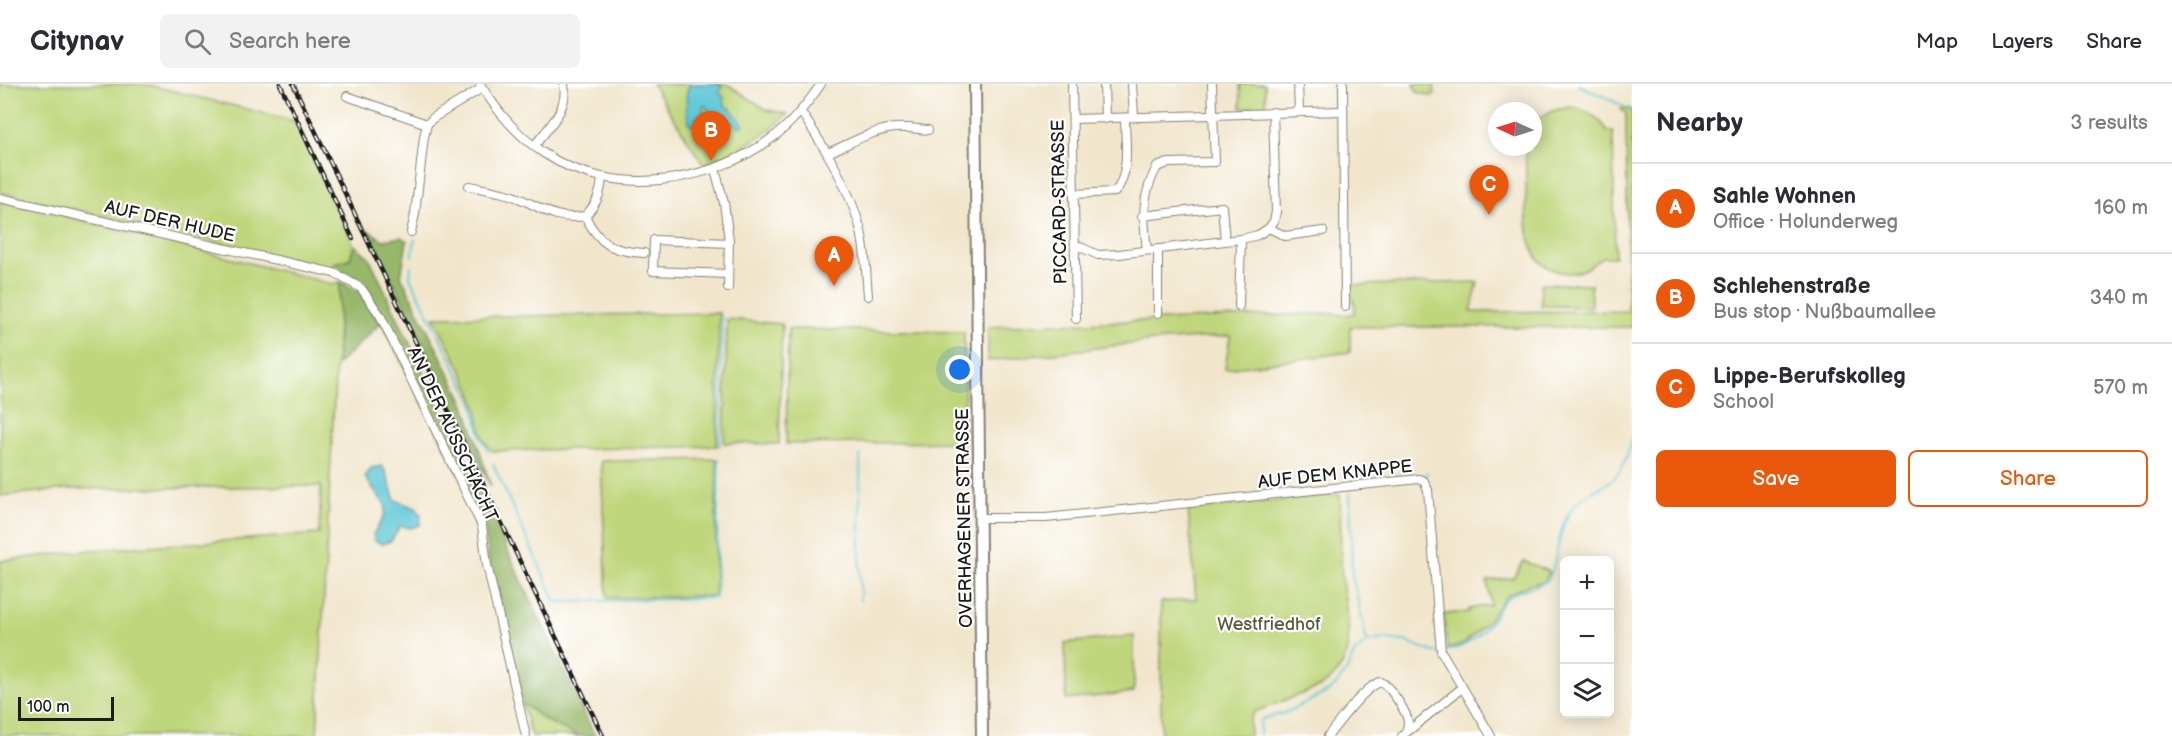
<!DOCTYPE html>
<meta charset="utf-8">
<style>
body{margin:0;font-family:"Balsamiq Sans",sans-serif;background:#f2f2f3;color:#2b2b33}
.controls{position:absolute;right:18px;bottom:18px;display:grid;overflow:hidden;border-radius:9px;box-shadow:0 3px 15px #0003}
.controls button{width:54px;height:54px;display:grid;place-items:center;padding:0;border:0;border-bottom:2px solid #e1e1e2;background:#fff;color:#2b2b33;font:30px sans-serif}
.compass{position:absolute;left:1488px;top:18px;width:54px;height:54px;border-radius:50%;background:#fff;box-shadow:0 3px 15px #0003;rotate:274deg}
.scale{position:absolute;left:18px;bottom:15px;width:96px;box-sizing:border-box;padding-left:6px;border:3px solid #1c1c1c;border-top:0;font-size:16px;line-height:21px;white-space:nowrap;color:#1c1c1c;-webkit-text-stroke:4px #fff;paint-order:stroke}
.you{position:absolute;left:960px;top:286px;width:21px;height:21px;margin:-15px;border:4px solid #fff;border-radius:50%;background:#1a73e8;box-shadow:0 0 0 9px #1a73e833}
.badge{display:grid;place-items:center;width:39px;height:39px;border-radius:50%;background:#ea580c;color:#fff;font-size:20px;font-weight:700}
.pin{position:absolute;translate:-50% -50px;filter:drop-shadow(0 2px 3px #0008)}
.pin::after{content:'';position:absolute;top:32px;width:21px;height:18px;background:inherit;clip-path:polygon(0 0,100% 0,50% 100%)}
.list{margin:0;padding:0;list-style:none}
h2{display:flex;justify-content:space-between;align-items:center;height:78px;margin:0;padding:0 24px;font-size:26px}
h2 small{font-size:20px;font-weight:400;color:#7c7c81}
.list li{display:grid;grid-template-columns:39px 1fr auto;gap:18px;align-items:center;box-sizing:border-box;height:90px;padding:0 24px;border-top:2px solid #e1e1e2}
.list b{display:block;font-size:22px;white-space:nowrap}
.list p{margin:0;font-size:20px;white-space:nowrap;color:#7c7c81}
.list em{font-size:20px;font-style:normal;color:#7c7c81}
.actions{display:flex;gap:12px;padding:18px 24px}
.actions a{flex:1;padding:14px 0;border:2px solid #ea580c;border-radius:9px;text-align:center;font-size:21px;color:#ea580c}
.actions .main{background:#ea580c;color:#fff}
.icon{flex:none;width:33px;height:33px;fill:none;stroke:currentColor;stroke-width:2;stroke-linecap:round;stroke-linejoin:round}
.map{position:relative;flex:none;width:1632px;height:652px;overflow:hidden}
header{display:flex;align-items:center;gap:36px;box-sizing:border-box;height:84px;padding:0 30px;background:#fff;border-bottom:2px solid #e1e1e2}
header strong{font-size:28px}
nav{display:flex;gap:33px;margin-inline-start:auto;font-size:21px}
.search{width:420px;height:54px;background:#f2f2f3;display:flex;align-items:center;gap:15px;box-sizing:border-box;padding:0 21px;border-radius:9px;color:#7c7c81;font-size:22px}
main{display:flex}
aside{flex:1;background:#fff}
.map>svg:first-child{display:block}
.green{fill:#bfd67b;stroke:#6e794c;stroke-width:1.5}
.forest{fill:#97b76b;stroke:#5a6a44;stroke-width:1.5}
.water{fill:#5dc8d7;stroke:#3c727a;stroke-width:1.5}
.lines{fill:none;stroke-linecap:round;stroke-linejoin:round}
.stream{stroke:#5dc8d7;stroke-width:2}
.minor-casing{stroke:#868174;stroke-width:10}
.major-casing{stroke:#868174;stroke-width:14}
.minor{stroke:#fff;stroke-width:8}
.major{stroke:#fff;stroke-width:10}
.rail-casing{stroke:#1c1c1c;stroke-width:4.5}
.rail{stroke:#fff;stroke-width:2;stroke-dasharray:7;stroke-linecap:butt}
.labels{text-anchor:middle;stroke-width:4.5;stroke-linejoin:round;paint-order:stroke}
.street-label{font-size:18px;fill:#1c1c1c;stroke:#fff}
.park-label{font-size:18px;fill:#555d3d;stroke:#fff}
</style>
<header>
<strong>Citynav</strong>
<div class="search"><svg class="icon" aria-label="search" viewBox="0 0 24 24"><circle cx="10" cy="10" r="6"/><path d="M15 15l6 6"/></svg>Search here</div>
<nav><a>Map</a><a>Layers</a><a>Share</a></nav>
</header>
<main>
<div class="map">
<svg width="1632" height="652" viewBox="0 0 1632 652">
<rect width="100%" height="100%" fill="#fff"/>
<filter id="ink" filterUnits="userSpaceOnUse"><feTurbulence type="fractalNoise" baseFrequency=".0167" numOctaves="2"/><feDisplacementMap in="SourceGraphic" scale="12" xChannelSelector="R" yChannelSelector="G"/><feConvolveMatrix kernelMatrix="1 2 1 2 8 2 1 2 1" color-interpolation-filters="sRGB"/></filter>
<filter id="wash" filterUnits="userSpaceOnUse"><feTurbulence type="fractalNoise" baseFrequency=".008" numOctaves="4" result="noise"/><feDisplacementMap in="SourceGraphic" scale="24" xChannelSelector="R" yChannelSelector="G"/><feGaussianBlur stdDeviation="1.35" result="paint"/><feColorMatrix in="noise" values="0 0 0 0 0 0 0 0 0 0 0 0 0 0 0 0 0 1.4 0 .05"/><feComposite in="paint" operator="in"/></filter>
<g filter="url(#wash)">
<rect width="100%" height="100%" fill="#f1e6cc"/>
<g class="green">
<polygon points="0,0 145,0 295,37 354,161 350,175 335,179 330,185 0,108"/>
<path d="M652,0h75l40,26 21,4c-25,24 -53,39 -85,50z"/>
<polygon points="1240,0 1265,0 1266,23 1241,24"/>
<polygon points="1414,0 1434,0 1435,11 1431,12 1417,8"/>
<path d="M1571,23c18,4 27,10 37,24h5l2,126c-4,0 -11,-1 -14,1 -10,7 -18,15 -32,15 -43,-1 -42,-44 -43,-75 0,-17 0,-34 0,-51h7v-31h10l12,-6z"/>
<polygon points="1623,23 1632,27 1632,243 1350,243 1350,268 1225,285 1230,252 1154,257 988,277 988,243 1334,229 1340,231 1354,230 1355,222 1349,203 1352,201 1478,198 1471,228 1628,227 1626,29 1621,26"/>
<polygon points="0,117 80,136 332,200 340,198 317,652 0,652 0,477 92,466 319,450 321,402 68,405 0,412"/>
<polygon points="1541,200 1591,200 1591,223 1541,222"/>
<path d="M719,229l-2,133 -224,5c-16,-12 -12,-35 -19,-52 -10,-28 -27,-55 -40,-82z"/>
<polygon points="727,235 782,240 779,360 724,359"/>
<polygon points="788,245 964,248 965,358 786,360"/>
<polygon points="717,375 715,512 607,514 601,377"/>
<path d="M1340,410c1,28 0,57 2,85 4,38 20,81 -20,107l-68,26 -4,7v17h-89v-134l35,-3 -8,-89z"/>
<polygon points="1524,477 1550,488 1544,498 1530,500 1506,512 1487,538 1464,560 1447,565 1444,530 1469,528 1469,525 1491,521 1487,497 1513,494"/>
<polygon points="1134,552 1134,608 1066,616 1065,559"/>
<polygon points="522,619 545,636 578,652 531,652"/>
</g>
<g class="forest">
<polygon points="369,147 383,156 401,153 407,157 401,192 465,321 491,403"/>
<polygon points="354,161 369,173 595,652 578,652 545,636 522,619 489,481 485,441 362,201 337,184 335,179 350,175"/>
<polygon points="340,198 359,207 380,240 337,281"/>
</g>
<g class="water">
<path d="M690,0h29l3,4 -3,3 5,7 1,8 5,2 14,17 -4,2 -12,-5 -14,-2 -9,-15 -2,2c2,9 6,16 -6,19l-6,-1c-6,-8 -6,-33 -1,-41z"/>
<path d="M382,382c8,11 8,22 13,34l21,8 5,7 -1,10 -9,3 -11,-2 -9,15 -9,3 -7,-3 -2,-7 11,-17 2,-11 -21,-29 6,-9z"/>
</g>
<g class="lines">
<g class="stream">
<polyline points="1579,1 1623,22"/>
<polyline points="1628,24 1632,26"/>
<polyline points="412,173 415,155"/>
<polyline points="411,182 410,193 473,319 481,353 489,368"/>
<polyline points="720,362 722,233"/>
<polyline points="860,371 860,516"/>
<polyline points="493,380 556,518 716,514 719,375"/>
<polyline points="1426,389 1428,389"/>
<polyline points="1353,397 1417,390"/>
<polyline points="1350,407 1352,490 1367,558"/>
<path d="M1445,567c20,-2 37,-17 49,-34 4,-6 6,-14 13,-19 12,-10 33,-10 42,-19 9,-21 9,-48 20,-66 11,-18 28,-22 44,-34 11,-9 16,-28 19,-42"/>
<polyline points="1260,652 1260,638 1262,635 1285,629 1329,607 1336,601 1347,586 1355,568 1367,558 1385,555 1405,557 1433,568 1438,568"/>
</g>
</g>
</g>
<g filter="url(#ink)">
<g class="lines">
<g class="minor-casing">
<g id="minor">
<path d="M480,0c16,26 39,53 65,70 69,45 168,30 231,-19 18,-14 32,-32 45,-51"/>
<polyline points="1072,0 1076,235"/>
<polyline points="1104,0 1105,35"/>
<polyline points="1132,0 1134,33"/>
<polyline points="1298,0 1299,27"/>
<polyline points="1343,0 1345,223"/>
<polyline points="347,12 427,40"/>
<path d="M801,28c24,36 47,73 59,115 6,23 6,46 8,69"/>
<polyline points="1073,35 1343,27"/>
<path d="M534,62c14,-18 35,-37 30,-62"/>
<path d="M828,69c21,-9 44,-23 67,-25 11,-1 22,1 33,2"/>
<polyline points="715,85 724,119 729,156 728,204"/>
<path d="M602,93c-1,16 -5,27 -17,39 15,29 27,35 59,37"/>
<path d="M469,102c14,3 28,5 41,9 31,10 40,26 75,21"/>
<path d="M1074,110l41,-2c16,-19 10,-51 10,-74"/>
<polyline points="0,114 334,189 361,204 380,231 482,442 487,481 526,652"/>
<polyline points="1142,132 1222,123 1225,157"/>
<polyline points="1269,144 1274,137 1276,128 1273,28"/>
<polyline points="411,148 415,130 424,53 427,40 433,34 482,4"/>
<polyline points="1076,161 1098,171 1119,170 1241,155 1258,151 1269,144 1285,152 1323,147"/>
<path d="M1147,166c-4,-33 -6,-53 10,-83l11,-4 47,-1 -3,-78"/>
<polyline points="728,190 653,187 654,156 729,159"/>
<polyline points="1239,222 1241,155"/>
<polyline points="1158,229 1158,165"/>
<polyline points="980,434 1046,434 1419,395 1424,397 1428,406 1441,567 1491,652"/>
<path d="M1328,652c10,-13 38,-51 53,-54 8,3 26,30 27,40 0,2 -1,7 -2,9"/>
<polyline points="1402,652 1462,604"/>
</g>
</g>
<g class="major-casing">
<polyline id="major" points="975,0 982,652"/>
</g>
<use href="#minor" class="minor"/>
<use href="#major" class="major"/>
<g class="rail-casing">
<g id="rail">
<polyline points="280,0 353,155"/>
<polyline points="293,0 603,652"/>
</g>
</g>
<use href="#rail" class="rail"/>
</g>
</g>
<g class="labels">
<g class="street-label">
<text transform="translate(1059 118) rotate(-91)" y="6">PICCARD-STRASSE</text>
<text transform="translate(170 137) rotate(13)" y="6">AUF DER HUDE</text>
<text transform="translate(453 350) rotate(65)" y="6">AN DER AUSSCHACHT</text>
<text transform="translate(1335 390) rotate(-6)" y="6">AUF DEM KNAPPE</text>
<text transform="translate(964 434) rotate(-91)" y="6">OVERHAGENER STRASSE</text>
</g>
<g class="park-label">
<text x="1269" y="546">Westfriedhof</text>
</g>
</g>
</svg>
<div class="controls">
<button>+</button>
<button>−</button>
<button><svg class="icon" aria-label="layers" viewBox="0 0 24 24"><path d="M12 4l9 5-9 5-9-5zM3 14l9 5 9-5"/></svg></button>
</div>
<svg class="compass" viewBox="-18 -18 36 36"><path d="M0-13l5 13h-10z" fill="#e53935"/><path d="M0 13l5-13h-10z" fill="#7c7c81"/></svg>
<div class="scale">100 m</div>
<div class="you"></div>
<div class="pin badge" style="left:834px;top:202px">A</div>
<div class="pin badge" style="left:711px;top:77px">B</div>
<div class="pin badge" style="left:1489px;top:131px">C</div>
</div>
<aside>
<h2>Nearby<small>3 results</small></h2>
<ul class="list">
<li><span class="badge">A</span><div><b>Sahle Wohnen</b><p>Office · Holunderweg</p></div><em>160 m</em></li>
<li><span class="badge">B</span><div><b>Schlehenstraße</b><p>Bus stop · Nußbaumallee</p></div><em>340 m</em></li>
<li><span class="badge">C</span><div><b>Lippe-Berufskolleg</b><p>School</p></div><em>570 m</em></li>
</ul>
<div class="actions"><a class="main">Save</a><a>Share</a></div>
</aside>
</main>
